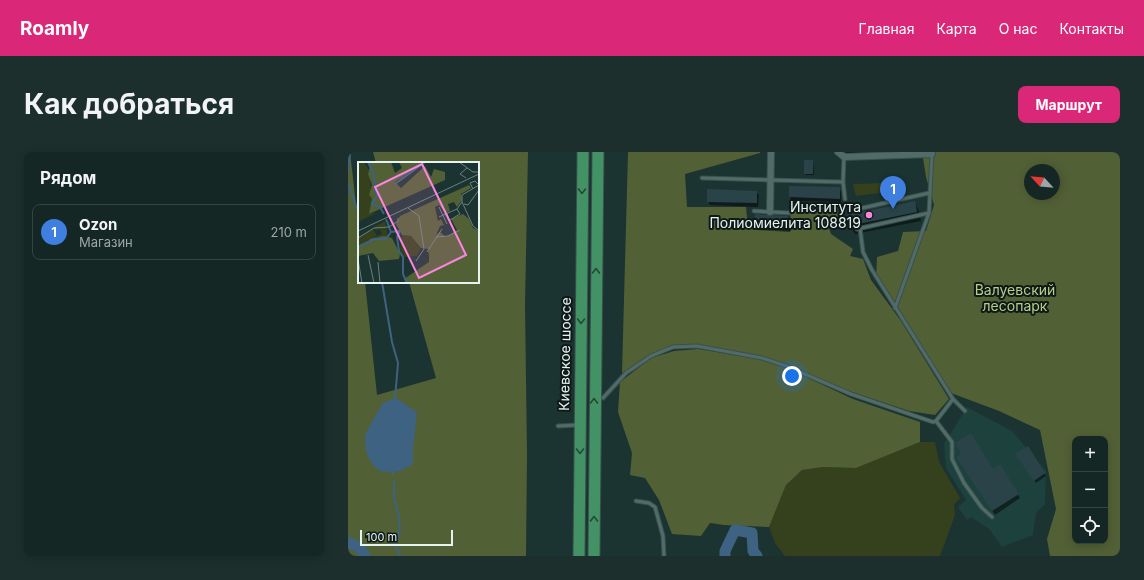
<!DOCTYPE html>
<html lang="ru">
<meta charset="utf-8">
<style>
body{margin:0;font-family:Inter,sans-serif;background:#1d2f2d;color:#f1f3f6}
.controls{position:absolute;right:12px;bottom:12px;display:grid;overflow:hidden;border-radius:8px;box-shadow:0 2px 10px #0003}
.controls button{width:36px;height:36px;display:grid;place-items:center;padding:0;border:0;border-bottom:1px solid #334442;background:#142725;color:#f1f3f6;font:20px sans-serif}
.compass{position:absolute;left:676px;top:12px;width:36px;height:36px;border-radius:50%;background:#142725;box-shadow:0 2px 10px #0003;rotate:296deg}
.scale{position:absolute;left:12px;bottom:10px;width:93px;box-sizing:border-box;padding-left:4px;border:2px solid #e5f4f1;border-top:0;font-size:11px;line-height:14px;white-space:nowrap;color:#e5f4f1;-webkit-text-stroke:3px #0e1918;paint-order:stroke}
.you{position:absolute;left:444px;top:224px;width:14px;height:14px;margin:-10px;border:3px solid #fff;border-radius:50%;background:#1a73e8;box-shadow:0 0 0 6px #1a73e833}
.badge{display:grid;place-items:center;width:26px;height:26px;border-radius:50%;background:#db2777;color:#fff;font-size:13px;font-weight:700}
.pin{position:absolute;translate:-50% -33px;filter:drop-shadow(0 1px 2px #0008)}
.pin::after{content:'';position:absolute;top:21px;width:14px;height:12px;background:inherit;clip-path:polygon(0 0,100% 0,50% 100%)}
.list{margin:0;padding:0;list-style:none}
h2{display:flex;justify-content:space-between;align-items:center;height:52px;margin:0;padding:0 16px;font-size:17px}
h2 small{font-size:13px;font-weight:400;color:#9da5a7}
.list li{display:grid;grid-template-columns:26px 1fr auto;gap:12px;align-items:center;box-sizing:border-box;height:56px;margin:0 8px 8px;padding:0 8px;border:1px solid #334442;border-radius:8px}
.list b{display:block;font-size:15px;white-space:nowrap}
.list p{margin:0;font-size:13px;white-space:nowrap;color:#9da5a7}
.list em{font-size:13px;font-style:normal;color:#9da5a7}
.icon{flex:none;width:22px;height:22px;fill:none;stroke:currentColor;stroke-width:2;stroke-linecap:round;stroke-linejoin:round}
.map{position:relative;flex:none;width:772px;height:404px;overflow:hidden;border-radius:8px}
header{display:flex;align-items:center;gap:24px;box-sizing:border-box;height:56px;padding:0 20px;background:#db2777;color:#fff}
header strong{font-size:19px}
nav{display:flex;gap:22px;margin-inline-start:auto;font-size:14px}
.intro{display:flex;align-items:center;justify-content:space-between;box-sizing:border-box;height:96px;padding:0 24px}
h1{margin:0;font-size:28px}
.button{padding:10px 18px;border-radius:8px;background:#db2777;color:#fff;font-size:14px;font-weight:700}
main{display:flex;gap:24px;padding:0 24px}
aside{flex:1;background:#142725;border-radius:8px;box-shadow:0 2px 10px #0003}
.map>svg:first-child{display:block}
.built{fill:#1d413d}
.green{fill:#35411c}
.forest{fill:#526036;fill-rule:evenodd}
.water{fill:#3e6281}
.shadow{fill:#0007}
.lines{fill:none;stroke-linecap:round;stroke-linejoin:round}
.stream{stroke:#3e6281;stroke-width:2}
.river{stroke:#3e6281;stroke-width:11}
.building{fill:#2a4349}
.service-casing{stroke:#39504d;stroke-width:5}
.minor-casing{stroke:#39504d;stroke-width:8}
.trunk-casing{stroke:#39504d;stroke-width:13}
.service{stroke:#516c68;stroke-width:3}
.minor{stroke:#516c68;stroke-width:6}
.trunk{stroke:#429265;stroke-width:11}
.oneway{stroke:#234937}
.poi-dot{fill:#fe85df;stroke:#0e1918;stroke-width:1.5}
.labels{text-anchor:middle;stroke-width:4;stroke-linejoin:round;paint-order:stroke}
.poi-label{font-size:14px;fill:#e5f4f1;stroke:#0e1918;text-anchor:end}
.park-label{font-size:14px;fill:#b7ce88;stroke:#0e1918}
.street-label{font-size:14px;fill:#e5f4f1;stroke:#0e1918}
.inset-river{fill:none;stroke:#3e6281;stroke-width:2}
.inset-road{fill:none;stroke:#6c817e;stroke-width:1}
.view{fill:#fe85df;fill-opacity:0.15;stroke:#fe85df;stroke-width:2}
.inset-edge{fill:none;stroke:#e5f4f1;stroke-width:2}
</style>
<header>
<strong>Roamly</strong>
<nav><a>Главная</a><a>Карта</a><a>О нас</a><a>Контакты</a></nav>
</header>
<div class="intro"><h1>Как добраться</h1><a class="button">Маршрут</a></div>
<main>
<aside>
<h2>Рядом<small></small></h2>
<ul class="list">
<li><span class="badge" style="background:#3f7fe0">1</span><div><b>Ozon</b><p>Магазин</p></div><em>210 m</em></li>
</ul>
</aside>
<div class="map">
<svg width="772" height="404" viewBox="0 0 772 404">
<rect width="100%" height="100%" fill="#1b3431"/>
<polygon class="built" points="619,255 664,279 698,319 697,352 688,361 685,383 654,395 641,377 623,365 619,368 610,355 618,348 598,316 596,292"/>
<g class="green">
<polygon points="538,31 539,40 508,44 505,32"/>
<polygon points="572,290 587,290 591,310 612,346 606,352 607,363 592,404 437,404 427,391 421,375 438,333 454,318 475,315 508,316"/>
</g>
<g class="forest">
<polygon points="0,0 2,0 11,78 11,130 17,130 29,243 88,226 61,130 130,130 130,11 28,11 25,0 180,0 177,153 179,303 178,404 0,404"/>
<polygon points="280,0 412,0 412,1 337,22 339,55 398,55 400,76 443,79 442,52 490,55 490,66 479,70 483,82 505,97 502,104 515,107 523,128 553,169 601,247 587,263 561,259 498,238 440,213 413,204 350,193 325,194 305,202 274,221"/>
<path d="M574,0h198v404h-70l-3,-17 9,-30 -16,-79 -41,-19 -48,-18 -75,-115 1,-21 21,-6 5,-19 23,-1 8,-26 -8,-28zM682,18h24v24h-24zM727,287h30v102h-30z"/>
<polygon points="350,197 411,207 441,217 505,247 572,270 572,290 508,316 475,315 454,318 438,333 421,375 376,373 362,371 353,384 324,382 311,348 297,326 282,323 284,301 270,260 272,230 303,206 326,199"/>
</g>
<polygon class="water" points="47,246 56,251 69,261 65,296 65,312 52,319 35,320 28,316 21,307 18,299 17,283 26,266 35,251"/>
<g class="shadow">
<polygon points="498,0 575,0 502,7"/>
<polygon points="465,9 466,23 458,23 457,22"/>
<polygon points="442,35 491,36 493,40 493,50 444,49 442,45"/>
<polygon points="408,40 411,43 410,55 362,53 360,50"/>
<polygon points="566,50 571,59 573,69 507,82 502,74 500,64"/>
<polygon points="440,65 442,69 442,80 409,78 407,75 421,66"/>
<polygon points="679,296 698,324 688,331 669,302"/>
<polygon points="610,305 644,319 652,314 672,346 647,363"/>
</g>
<g class="lines">
<g class="stream">
<polyline points="0,20 2,0"/>
<polyline points="0,31 11,62"/>
<polyline points="34,130 44,190 50,211 47,247"/>
<polyline points="45,317 45,323"/>
<polyline points="46,330 46,346 50,361 52,377 47,394 53,404"/>
</g>
<g class="river">
<polyline points="0,390 12,396 17,404"/>
<polyline points="377,404 377,399 387,378 404,381 405,399 409,404"/>
</g>
</g>
<g class="building">
<rect x="456" y="8" width="9" height="14"/>
<polygon points="441,34 492,35 492,47 441,45"/>
<polygon points="359,37 409,39 409,51 359,50"/>
<polygon points="567,49 569,60 501,74 499,63"/>
<polygon points="407,62 419,63 422,64 425,63 440,64 440,76 406,75"/>
<polygon points="623,281 645,317 652,312 671,342 644,359 608,305 613,302 607,291"/>
<polygon points="680,294 697,321 686,329 667,302"/>
</g>
<g class="lines">
<g class="service-casing">
<g id="service">
<polyline points="496,5 495,30 497,47"/>
<polyline points="354,26 495,30"/>
<polyline points="510,57 581,41"/>
<polyline points="406,59 442,61"/>
<polyline points="512,76 515,100 524,118 605,247 617,259"/>
<polyline points="509,77 581,61"/>
<polyline points="547,156 581,61 584,2"/>
<polyline points="255,246 278,221 303,204 325,195 349,194 414,206 438,214 503,242 585,270 588,269"/>
<polyline points="588,269 604,290 604,307 616,331 634,356 644,365"/>
<polyline points="588,269 605,247"/>
<polyline points="210,274 230,273"/>
<polyline points="288,349 301,351 307,355 315,384 316,404"/>
</g>
</g>
<g class="minor-casing">
<g id="minor">
<polyline points="490,0 496,5 584,2"/>
<polyline points="422,60 423,0"/>
</g>
</g>
<g class="trunk-casing">
<g id="trunk">
<polyline points="231,404 235,0"/>
<polyline points="246,404 250,0"/>
</g>
</g>
<use href="#service" class="service"/>
<use href="#minor" class="minor"/>
<use href="#trunk" class="trunk"/>
</g>
<defs><path id="oneway-chevron" d="M-2-3.5L2.5 0L-2 3.5" fill="none" stroke-width="1.6" stroke-linecap="round" stroke-linejoin="round"/></defs>
<g class="oneway">
<use href="#oneway-chevron" transform="translate(234 39) rotate(91)"/>
<use href="#oneway-chevron" transform="translate(248 119) rotate(-89)"/>
<use href="#oneway-chevron" transform="translate(233 169) rotate(91)"/>
<use href="#oneway-chevron" transform="translate(246 249) rotate(-89)"/>
<use href="#oneway-chevron" transform="translate(232 299) rotate(90)"/>
<use href="#oneway-chevron" transform="translate(246 367) rotate(-90)"/>
</g>
<circle class="poi-dot" cx="521" cy="63" r="4"/>
<g class="labels">
<g class="poi-label">
<text x="513" y="60">Института<tspan x="513" dy="16">Полиомиелита 108819</tspan></text>
</g>
<g class="park-label">
<text x="667" y="143">Валуевский<tspan x="667" dy="16">лесопарк</tspan></text>
</g>
<g class="street-label">
<text transform="translate(217 202) rotate(-89)" y="5">Киевское шоссе</text>
</g>
</g>
<g transform="translate(10 10)">
<rect width="121" height="121" fill="#1b3431"/>
<path d="M0,0h6l5,8 3,28 -3,16 7,-1 -18,9zM27,59l3,16h-11l-19,10v-9l6,-4 9,-5 4,7 5,-2 -2,-5 -5,1 -1,-3zM44,73l9,1 10,12 -4,8 -14,1 -3,-8z" fill="#35411c"/>
<path d="M10,0h23l4,11 7,-5 -3,-6h25l-29,20 6,6 24,-22 6,11 3,-8 11,3v8l-76,34 3,-16 -3,-3 3,-10 -4,-11 2,-7zM111,23l2,3 -10,6 1,6 -5,7 -3,-5 -6,2 2,7 -4,2 -7,-8 -4,2 3,14 3,-2 3,6 -4,1 -4,9 4,-3 6,5 11,-7 -6,-11 12,-5 6,5 4,9 6,3v52h-73l-2,-4 25,-17v-6l-1,-7 -7,-1 -10,-12 -9,-1 -6,-11 4,-8zM26,74l8,2 8,16 -1,5 -20,2 -6,-8 -15,3v-9l11,-5 1,-3z" fill="#526036"/>
<path class="inset-river" d="M10,0l6,13 1,16 3,3 -6,10 8,3 4,7M37,22l30,-22M28,57l5,13 9,-1 -3,6 2,14 4,6v17l4,9M0,85l16,-8h12l5,-7"/>
<path class="inset-road" d="M101,0l14,10h6M108,16l-6,-4 7,-6M115,27l-3,-6 5,-2 4,4M104,33l17,-10M104,40l11,24 6,5M106,42l4,1 11,-15M81,45l8,17M50,46l11,8 5,33M89,52l8,19M81,55l18,-8 5,-7v-7M92,58l10,-6 -3,-5M0,69l121,-57M78,75l12,-1 12,-6M0,76l16,-10 15,-1 9,-6v-3M69,90l15,-23M10,93l6,28M0,97l4,24M58,99l8,-12M20,100l2,21"/>
<path class="view" d="M64,2l44,91 -47,23 -44,-91z"/>
<rect width="121" height="121" class="inset-edge"/>
</g>
</svg>
<div class="controls">
<button>+</button>
<button>−</button>
<button><svg class="icon" aria-label="locate" viewBox="0 0 24 24"><circle cx="12" cy="12" r="6"/><path d="M12 2v4M12 18v4M2 12h4M18 12h4"/></svg></button>
</div>
<svg class="compass" viewBox="-18 -18 36 36"><path d="M0-13l5 13h-10z" fill="#e53935"/><path d="M0 13l5-13h-10z" fill="#9da5a7"/></svg>
<div class="scale">100 m</div>
<div class="you"></div>
<div class="pin badge" style="left:545px;top:57px;background:#3f7fe0">1</div>
</div>
</main>
